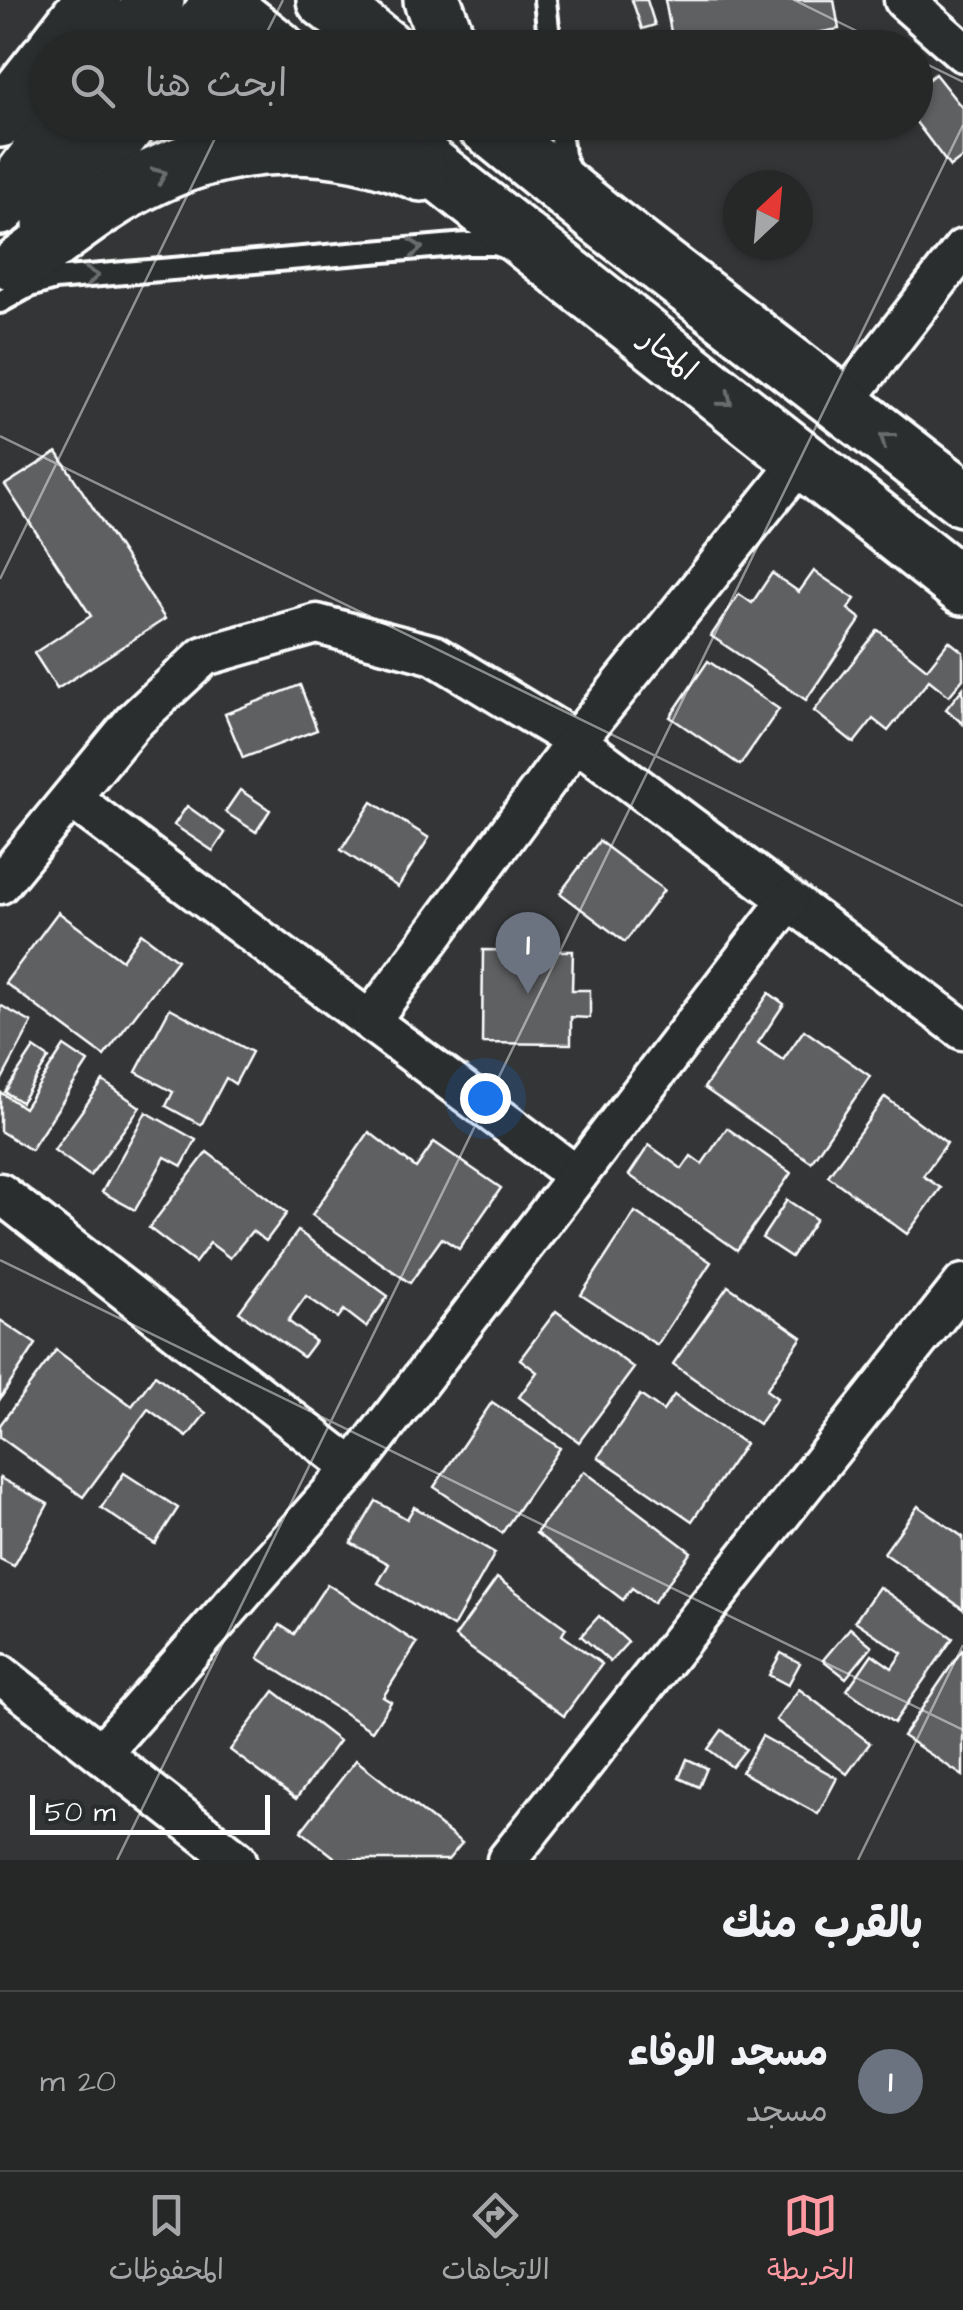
<!DOCTYPE html>
<html lang="ar">
<meta charset="utf-8">
<style>
body{margin:0;font-family:"Architects Daughter","Playpen Sans Arabic",sans-serif;background:#2e3030;color:#f1f3f6;direction:rtl}
.compass{position:absolute;left:723px;top:170px;width:90px;height:90px;border-radius:50%;background:#262828;box-shadow:0 2px 8px #0004;rotate:26deg}
.scale{position:absolute;left:30px;bottom:25px;width:240px;box-sizing:border-box;padding-left:10px;border:5px solid #fff;border-top:0;font-size:28px;line-height:35px;white-space:nowrap;color:#fff;-webkit-text-stroke:8px #2a2d2e;paint-order:stroke}
.you{position:absolute;left:485px;top:1098px;width:35px;height:35px;margin:-25px;border:8px solid #fff;border-radius:50%;background:#1a73e8;box-shadow:0 0 0 15px #1a73e833}
.badge{display:grid;place-items:center;width:65px;height:65px;border-radius:50%;background:#ff9aa2;color:#fff;font-size:32px;font-weight:700}
.pin{position:absolute;translate:-50% -82px;filter:drop-shadow(0 2px 5px #0008)}
.pin::after{content:'';position:absolute;top:52px;width:35px;height:30px;background:inherit;clip-path:polygon(0 0,100% 0,50% 100%)}
.list{margin:0;padding:0;list-style:none}
h2{display:flex;justify-content:space-between;align-items:center;height:130px;margin:0;padding:0 40px;font-size:42px}
h2 small{font-size:32px;font-weight:400;color:#a4a6a8}
.list li{display:grid;grid-template-columns:65px 1fr auto;gap:30px;align-items:center;box-sizing:border-box;height:180px;padding:0 40px;border-top:2px solid #424445}
.list b{display:block;font-size:38px;white-space:nowrap}
.list p{margin:0;font-size:32px;white-space:nowrap;color:#a4a6a8}
.list em{font-size:32px;font-style:normal;color:#a4a6a8}
.icon{flex:none;width:55px;height:55px;fill:none;stroke:currentColor;stroke-width:2;stroke-linecap:round;stroke-linejoin:round}
.map{position:relative;flex:none;width:963px;height:1860px;overflow:hidden;direction:ltr}
.search{position:absolute;background:#262828;box-shadow:0 2px 8px #0004;left:30px;right:30px;top:30px;height:110px;display:flex;align-items:center;gap:25px;box-sizing:border-box;padding:0 35px;border-radius:55px;color:#a4a6a8;font-size:38px}
.sheet{height:310px;background:#262828}
nav{display:flex;justify-content:space-around;align-items:center;box-sizing:border-box;height:140px;border-top:2px solid #424445;background:#262828;font-size:28px;color:#a4a6a8}
nav a{display:grid;justify-items:center;gap:5px}
nav .on{color:#ff9aa2}
.map>svg:first-child{display:block}
.building{fill:#5f6162;stroke:#fff;stroke-width:2.5}
.lines{fill:none;stroke-linecap:round;stroke-linejoin:round}
.lane-casing{stroke:#fff;stroke-width:28}
.street-casing{stroke:#fff;stroke-width:45}
.secondary-casing{stroke:#fff;stroke-width:62}
.lane{stroke:#2a2d2e;stroke-width:20}
.street{stroke:#2a2d2e;stroke-width:38}
.secondary{stroke:#2a2d2e;stroke-width:55}
.oneway{stroke:#6a6c6d}
.ticks{fill:none;stroke:#fff;stroke-width:2.5;stroke-opacity:0.45}
.labels{text-anchor:middle;stroke-width:8;stroke-linejoin:round;paint-order:stroke}
.street-label{font-size:30px;fill:#fff;stroke:#2a2d2e}
</style>
<div class="map">
<svg width="963" height="1860" viewBox="0 0 963 1860">
<rect width="100%" height="100%" fill="#333536"/>
<filter id="ink" filterUnits="userSpaceOnUse"><feTurbulence type="fractalNoise" baseFrequency=".01" numOctaves="2"/><feDisplacementMap in="SourceGraphic" scale="20" xChannelSelector="R" yChannelSelector="G"/><feConvolveMatrix kernelMatrix="1 2 1 2 8 2 1 2 1" color-interpolation-filters="sRGB"/></filter>
<g filter="url(#ink)">
<g class="building">
<polygon points="632,0 647,0 655,25 642,29"/>
<polygon points="665,0 834,0 839,29 733,48 661,48 659,34 671,32"/>
<polygon points="935,74 963,109 963,157 950,167 916,122 916,89"/>
<polygon points="57,452 165,619 57,689 34,653 91,616 5,485"/>
<polygon points="814,571 855,599 848,609 861,619 806,700 711,636 739,594 752,603 772,573 799,592"/>
<polygon points="878,630 927,669 949,641 963,652 963,679 949,696 929,680 888,731 873,719 854,743 814,711"/>
<polygon points="708,661 779,709 740,765 670,717"/>
<polygon points="300,685 317,730 243,758 225,714"/>
<polygon points="963,688 963,724 946,709"/>
<polygon points="240,790 270,810 256,832 225,812"/>
<polygon points="372,802 429,838 398,887 341,850"/>
<polygon points="187,806 225,833 213,851 174,825"/>
<polygon points="599,841 664,890 625,942 560,893"/>
<polygon points="58,912 122,960 141,933 177,960 104,1056 5,983"/>
<polygon points="483,950 573,951 572,990 590,990 590,1018 571,1017 571,1044 482,1043"/>
<polygon points="769,993 784,1004 758,1043 783,1060 804,1030 870,1076 811,1162 704,1088"/>
<polygon points="0,1005 32,1023 0,1083"/>
<polygon points="170,1008 252,1052 235,1084 226,1078 201,1125 166,1106 173,1092 136,1072"/>
<polygon points="64,1046 88,1062 31,1150 0,1131 0,1092 24,1108"/>
<polygon points="34,1048 49,1058 21,1102 5,1092"/>
<polygon points="103,1081 140,1107 90,1176 54,1150"/>
<polygon points="885,1097 947,1143 923,1176 941,1188 907,1234 828,1176"/>
<polygon points="146,1112 196,1140 182,1166 165,1157 135,1210 102,1192"/>
<polygon points="727,1128 791,1173 737,1250 629,1175 649,1145 682,1169 691,1156 702,1164"/>
<polygon points="369,1132 416,1168 434,1142 501,1188 459,1249 442,1238 410,1283 312,1215"/>
<polygon points="207,1152 287,1213 266,1241 252,1231 230,1258 210,1243 195,1263 149,1228"/>
<polygon points="787,1200 816,1219 791,1257 762,1238"/>
<polygon points="635,1212 711,1262 657,1345 581,1295"/>
<polygon points="298,1231 388,1296 366,1327 344,1310 338,1318 306,1296 288,1321 315,1341 303,1357 239,1312"/>
<polygon points="728,1286 802,1337 766,1390 777,1398 759,1424 673,1364"/>
<polygon points="556,1311 634,1368 579,1442 519,1397 537,1372 520,1359"/>
<polygon points="0,1320 36,1344 0,1399"/>
<polygon points="56,1350 132,1406 155,1375 206,1413 187,1437 148,1409 83,1497 0,1437 0,1425"/>
<polygon points="640,1395 663,1411 674,1395 745,1444 692,1521 598,1457"/>
<polygon points="492,1402 560,1448 502,1533 434,1487"/>
<polygon points="584,1471 691,1552 653,1603 632,1588 623,1600 536,1533"/>
<polygon points="124,1473 178,1508 155,1544 101,1508"/>
<polygon points="0,1478 48,1504 14,1566 0,1559"/>
<polygon points="376,1501 407,1519 414,1507 495,1553 453,1627 378,1583 389,1564 351,1543"/>
<polygon points="918,1506 963,1537 963,1609 884,1553"/>
<polygon points="497,1578 566,1628 562,1635 602,1664 564,1716 455,1637"/>
<polygon points="327,1584 417,1643 383,1697 391,1702 372,1731 258,1658 280,1625 294,1634"/>
<polygon points="879,1587 953,1638 894,1723 847,1690 872,1654 892,1668 902,1653 855,1621"/>
<polygon points="599,1616 628,1642 610,1662 581,1636"/>
<polygon points="850,1628 872,1646 846,1678 823,1660"/>
<polygon points="962,1650 963,1651 963,1776 903,1736"/>
<polygon points="781,1653 800,1663 788,1685 769,1675"/>
<polygon points="799,1689 870,1743 847,1774 776,1720"/>
<polygon points="274,1691 339,1741 296,1799 230,1750"/>
<polygon points="722,1730 746,1749 732,1767 708,1749"/>
<polygon points="762,1736 837,1778 818,1814 742,1772"/>
<polygon points="687,1759 707,1768 699,1787 679,1778"/>
<polygon points="356,1760 462,1843 448,1860 338,1860 301,1831"/>
</g>
<g class="lines">
<g class="lane-casing">
<g id="lane">
<polyline points="545,0 550,48"/>
<polyline points="559,122 563,155 570,173"/>
<polyline points="0,302 29,286 54,279 467,244 495,244 510,249"/>
</g>
</g>
<g class="street-casing">
<g id="street">
<polyline points="904,0 963,52"/>
<polyline points="842,405 963,249"/>
<polyline points="71,798 577,1176"/>
<polyline points="0,884 133,722 204,656 317,624 434,655 576,741 963,1030"/>
<polyline points="370,1021 576,741 801,461"/>
<polyline points="0,1193 353,1468"/>
<polyline points="0,1674 237,1860"/>
<polyline points="101,1753 353,1468 788,901"/>
<polyline points="507,1860 963,1284"/>
</g>
</g>
<g class="secondary-casing">
<g id="secondary">
<polyline points="216,0 277,48"/>
<polyline points="325,0 386,48"/>
<polyline points="432,0 450,48"/>
<polyline points="56,48 93,0"/>
<polyline points="120,48 156,0"/>
<polyline points="186,48 223,0"/>
<polyline points="0,119 48,58"/>
<polyline points="375,122 963,587"/>
<polyline points="482,122 603,220 963,498"/>
<polyline points="0,207 64,122"/>
<polyline points="51,224 129,122"/>
<path d="M19,266c44,-31 86,-67 134,-89 86,-41 182,-40 268,-4"/>
</g>
</g>
<use href="#lane" class="lane"/>
<use href="#street" class="street"/>
<use href="#secondary" class="secondary"/>
</g>
<defs><path id="oneway-chevron" d="M-2-3.5L2.5 0L-2 3.5" fill="none" stroke-width="1.6" stroke-linecap="round" stroke-linejoin="round" transform="scale(2.5)"/></defs>
<g class="oneway">
<use href="#oneway-chevron" transform="translate(160 175) rotate(-24)"/>
<use href="#oneway-chevron" transform="translate(416 248) rotate(-5)"/>
<use href="#oneway-chevron" transform="translate(92 276) rotate(-5)"/>
<use href="#oneway-chevron" transform="translate(726 400) rotate(39)"/>
<use href="#oneway-chevron" transform="translate(886 439) rotate(-143)"/>
</g>
</g>
<path class="ticks" d="M794,0l97,48M259,48l24,-48M916,59l47,23M0,436l963,470M0,579l223,-457M0,1260l963,470M117,1860l846,-1735M858,1860l105,-215"/>
<g class="labels">
<g class="street-label">
<text transform="translate(669 354) rotate(39)" y="10">المحار</text>
</g>
</g>
</svg>
<svg class="compass" viewBox="-18 -18 36 36"><path d="M0-13l5 13h-10z" fill="#e53935"/><path d="M0 13l5-13h-10z" fill="#a4a6a8"/></svg>
<div class="scale">50 m</div>
<div class="you"></div>
<div class="pin badge" style="left:528px;top:994px;background:#6b7280">1</div>
<div class="search"><svg class="icon" aria-label="search" viewBox="0 0 24 24"><circle cx="10" cy="10" r="6"/><path d="M15 15l6 6"/></svg>ابحث هنا</div>
</div>
<section class="sheet">
<h2>بالقرب منك<small></small></h2>
<ul class="list">
<li><span class="badge" style="background:#6b7280">1</span><div><b>مسجد الوفاء</b><p>مسجد</p></div><em>20 m</em></li>
</ul>
</section>
<nav>
<a class="on"><svg class="icon" aria-label="map" viewBox="0 0 24 24"><path d="M3 6l6-2 6 2 6-2v14l-6 2-6-2-6 2zM9 4v14M15 6v14"/></svg>الخريطة</a>
<a><svg class="icon" aria-label="directions" viewBox="0 0 24 24"><path d="M12 3l9 9-9 9-9-9zM9 14v-3h6M13 9l2 2-2 2"/></svg>الاتجاهات</a>
<a><svg class="icon" aria-label="saved" viewBox="0 0 24 24"><path d="M7 4h10v16l-5-4-5 4z"/></svg>المحفوظات</a>
</nav>
